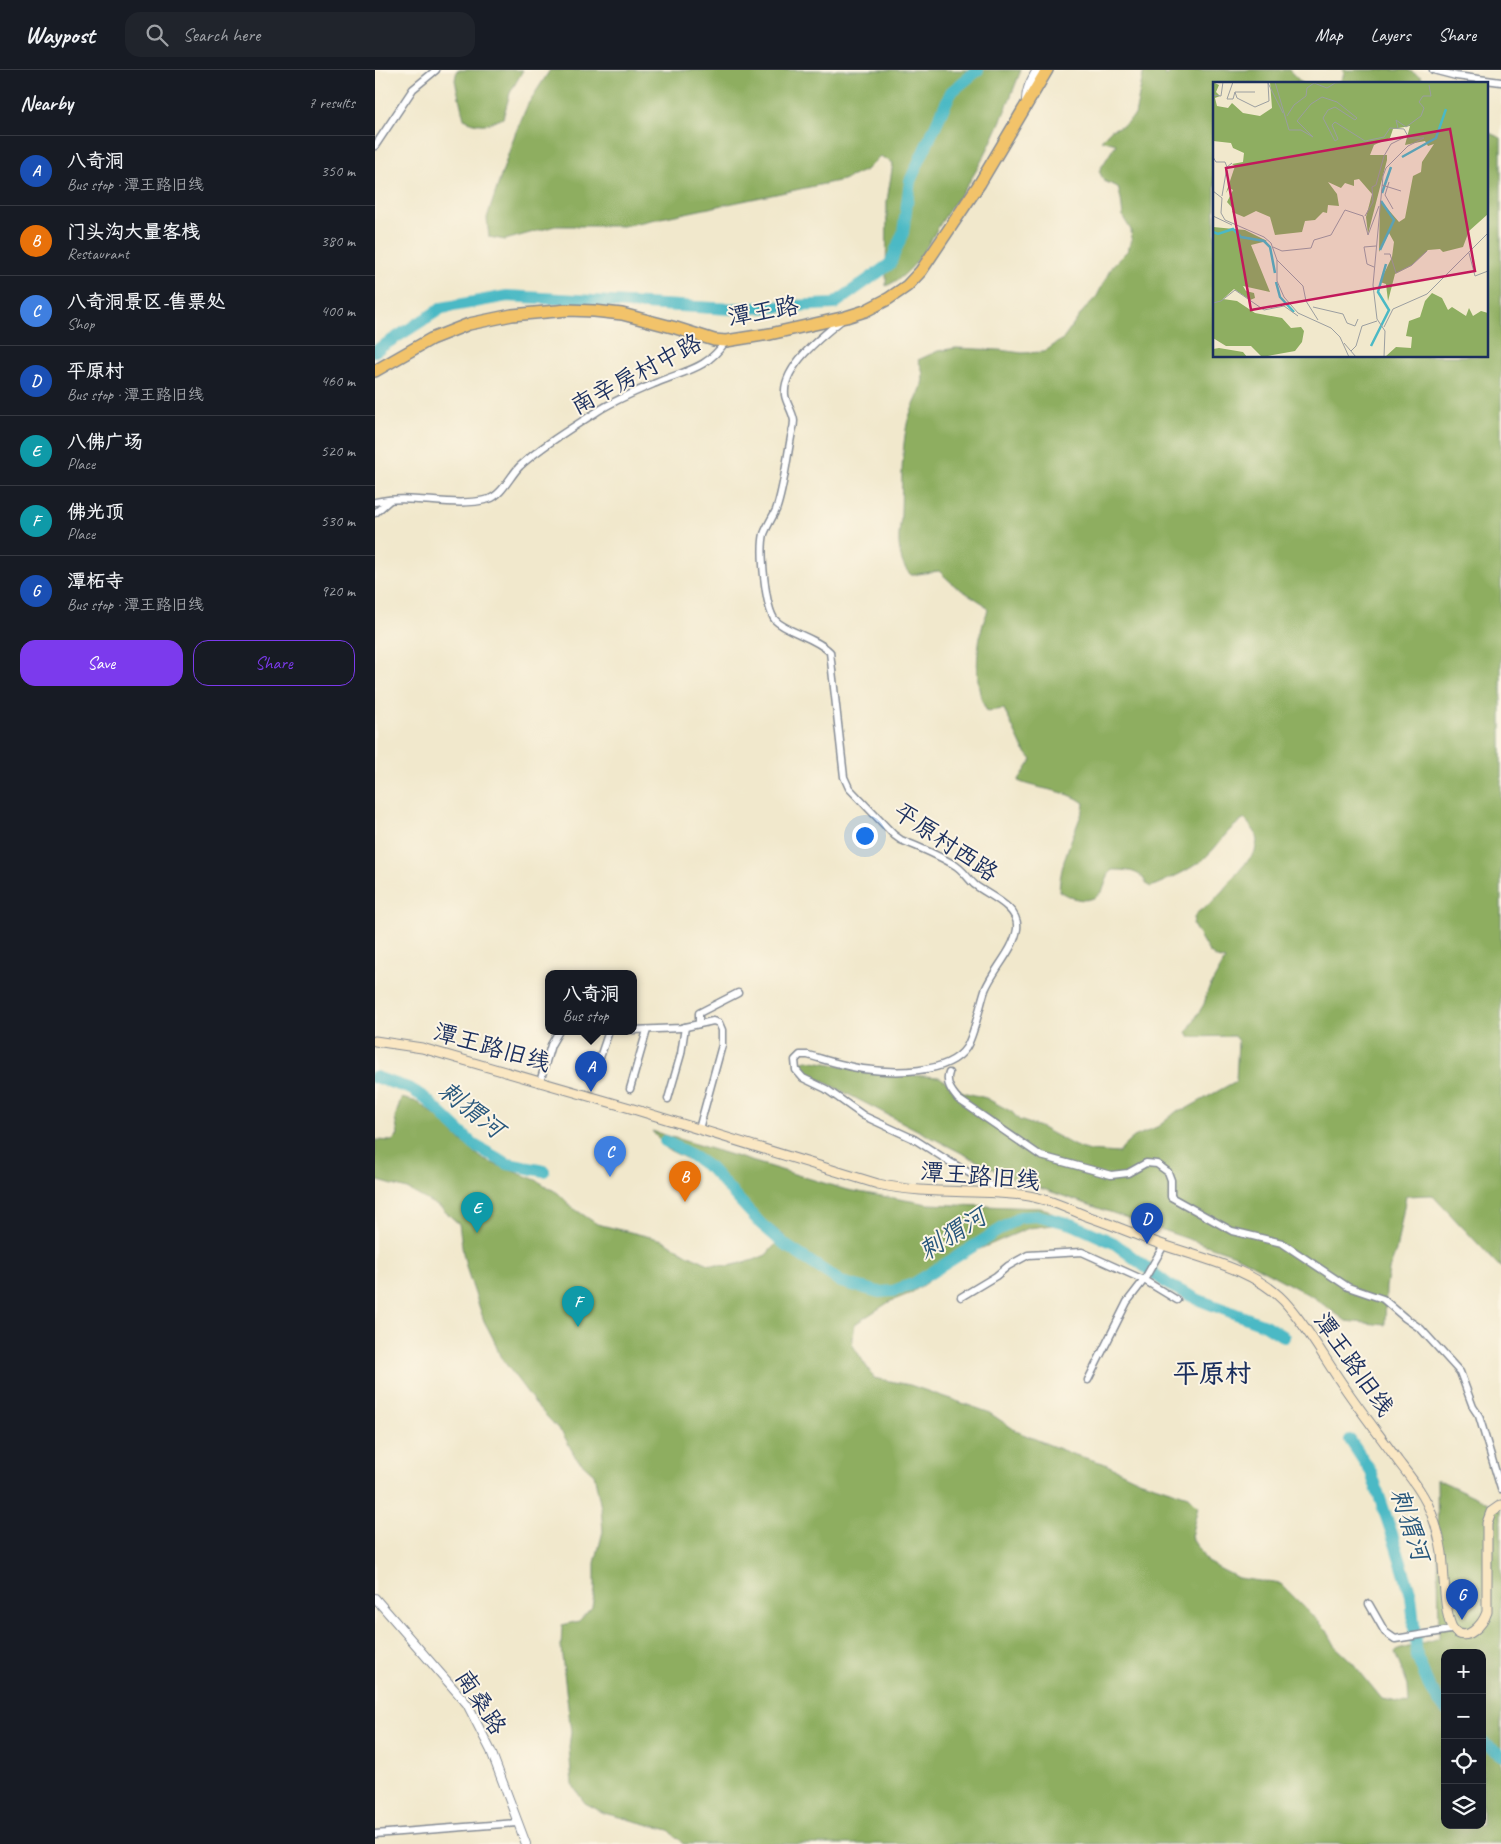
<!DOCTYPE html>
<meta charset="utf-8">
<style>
body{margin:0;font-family:Caveat,"LXGW WenKai TC",sans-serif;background:#20242c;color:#f1f3f6}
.controls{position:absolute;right:15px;bottom:15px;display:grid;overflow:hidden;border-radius:10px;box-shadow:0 5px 20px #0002}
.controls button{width:45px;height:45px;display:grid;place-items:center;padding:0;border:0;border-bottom:1px solid #363941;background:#171b24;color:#f1f3f6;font:25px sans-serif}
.you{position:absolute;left:489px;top:765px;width:18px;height:18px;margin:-12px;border:4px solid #fff;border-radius:50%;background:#1a73e8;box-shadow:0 0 0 8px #1a73e833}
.badge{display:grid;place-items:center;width:32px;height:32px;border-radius:50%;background:#7c3aed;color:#fff;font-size:16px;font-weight:700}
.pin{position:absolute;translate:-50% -41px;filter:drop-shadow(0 1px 2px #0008)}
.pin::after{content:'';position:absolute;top:26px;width:18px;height:15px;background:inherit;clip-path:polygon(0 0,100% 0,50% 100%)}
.popup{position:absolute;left:170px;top:900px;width:92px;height:65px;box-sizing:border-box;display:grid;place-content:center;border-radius:10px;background:#171b24;filter:drop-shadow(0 1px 4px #0005);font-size:16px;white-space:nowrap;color:#9ea1a6}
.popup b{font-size:19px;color:#f1f3f6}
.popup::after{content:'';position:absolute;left:50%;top:100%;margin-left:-10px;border:10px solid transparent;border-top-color:#171b24}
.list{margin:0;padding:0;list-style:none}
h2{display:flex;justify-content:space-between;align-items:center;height:65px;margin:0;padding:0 20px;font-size:21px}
h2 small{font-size:16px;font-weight:400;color:#9ea1a6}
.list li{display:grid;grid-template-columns:32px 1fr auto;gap:15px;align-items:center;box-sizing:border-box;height:70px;padding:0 20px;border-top:1px solid #363941}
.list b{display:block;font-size:19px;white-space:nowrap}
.list p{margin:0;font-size:16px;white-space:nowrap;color:#9ea1a6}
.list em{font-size:16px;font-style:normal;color:#9ea1a6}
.actions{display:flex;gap:10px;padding:15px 20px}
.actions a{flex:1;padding:11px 0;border:1px solid #7c3aed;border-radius:15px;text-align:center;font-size:18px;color:#7c3aed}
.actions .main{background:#7c3aed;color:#fff}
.icon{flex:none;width:28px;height:28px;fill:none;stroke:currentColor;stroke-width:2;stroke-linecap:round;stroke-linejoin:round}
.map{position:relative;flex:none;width:1126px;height:1774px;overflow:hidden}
header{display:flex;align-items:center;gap:30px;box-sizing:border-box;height:70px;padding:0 25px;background:#171b24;border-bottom:1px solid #363941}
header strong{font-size:24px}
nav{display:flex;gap:28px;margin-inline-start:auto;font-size:18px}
.search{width:350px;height:45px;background:#20242c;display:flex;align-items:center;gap:12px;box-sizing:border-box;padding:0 18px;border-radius:15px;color:#9ea1a6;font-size:19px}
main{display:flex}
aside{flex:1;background:#171b24}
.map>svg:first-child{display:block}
.forest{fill:#8eae61;stroke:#546e60;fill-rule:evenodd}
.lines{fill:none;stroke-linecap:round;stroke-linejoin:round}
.river{stroke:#4bb9c5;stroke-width:12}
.minor-casing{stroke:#868c95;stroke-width:9}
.tertiary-casing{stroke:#868c95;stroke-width:10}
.secondary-casing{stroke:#868c95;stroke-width:11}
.trunk-casing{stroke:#868c95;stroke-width:14}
.minor{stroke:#fff;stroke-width:6}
.tertiary{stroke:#fff;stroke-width:8}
.secondary{stroke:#fae7c3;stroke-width:9}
.trunk{stroke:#f2c36a;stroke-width:11}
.labels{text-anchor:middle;stroke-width:4;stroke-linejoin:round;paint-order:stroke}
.street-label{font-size:24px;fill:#1b2f5e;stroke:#fcf5e5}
.water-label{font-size:25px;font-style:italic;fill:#29587d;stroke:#fcf5e5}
.quarter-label{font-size:26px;font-weight:bold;fill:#1b2f5e;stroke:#fcf5e5}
.inset-river{fill:none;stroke:#4bb9c5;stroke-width:2.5}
.inset-road{fill:none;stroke:#9b9ea0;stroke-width:1}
.view{fill:#c2185b;fill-opacity:0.15;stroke:#c2185b;stroke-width:2.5}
.inset-edge{fill:none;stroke:#1b2f5e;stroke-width:2.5}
</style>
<header>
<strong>Waypost</strong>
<div class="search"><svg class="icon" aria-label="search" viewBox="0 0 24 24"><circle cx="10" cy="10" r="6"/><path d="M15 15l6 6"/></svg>Search here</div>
<nav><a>Map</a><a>Layers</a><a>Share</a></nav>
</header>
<main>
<aside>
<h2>Nearby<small>7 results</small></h2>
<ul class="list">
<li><span class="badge" style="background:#1a4fb4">A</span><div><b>八奇洞</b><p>Bus stop · 潭王路旧线</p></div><em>350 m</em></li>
<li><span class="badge" style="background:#e8710a">B</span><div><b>门头沟大量客栈</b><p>Restaurant</p></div><em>380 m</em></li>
<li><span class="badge" style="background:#3f7fe0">C</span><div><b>八奇洞景区-售票处</b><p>Shop</p></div><em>400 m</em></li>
<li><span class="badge" style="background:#1a4fb4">D</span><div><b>平原村</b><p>Bus stop · 潭王路旧线</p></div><em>460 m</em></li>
<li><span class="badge" style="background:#0f9aa8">E</span><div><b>八佛广场</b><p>Place</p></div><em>520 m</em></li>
<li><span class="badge" style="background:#0f9aa8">F</span><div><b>佛光顶</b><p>Place</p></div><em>530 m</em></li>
<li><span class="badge" style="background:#1a4fb4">G</span><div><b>潭柘寺</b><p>Bus stop · 潭王路旧线</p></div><em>920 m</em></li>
</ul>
<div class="actions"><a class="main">Save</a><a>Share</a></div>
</aside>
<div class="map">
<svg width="1126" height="1774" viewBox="0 0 1126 1774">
<rect width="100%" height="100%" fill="#fcf5e5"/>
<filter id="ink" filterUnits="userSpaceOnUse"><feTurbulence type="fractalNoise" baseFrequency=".02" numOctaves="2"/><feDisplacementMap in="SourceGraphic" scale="10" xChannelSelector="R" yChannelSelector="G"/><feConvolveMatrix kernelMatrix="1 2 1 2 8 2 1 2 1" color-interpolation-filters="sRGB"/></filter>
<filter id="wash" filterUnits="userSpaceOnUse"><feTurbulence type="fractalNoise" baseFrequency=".0096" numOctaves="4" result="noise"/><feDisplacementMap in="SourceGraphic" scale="20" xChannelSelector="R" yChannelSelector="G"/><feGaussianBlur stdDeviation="1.12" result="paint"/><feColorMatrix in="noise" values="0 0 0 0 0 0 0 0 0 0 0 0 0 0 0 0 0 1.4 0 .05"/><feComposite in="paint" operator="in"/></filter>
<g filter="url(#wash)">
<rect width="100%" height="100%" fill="#f1e8cc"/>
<g class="forest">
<path d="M82,0h66l-13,23 -7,25c-16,7 -22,9 -39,1l-9,-39z"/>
<path d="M175,0h471c-15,39 -30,78 -53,114 -7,12 -17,22 -24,34 -16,25 -29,56 -58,68l1,-85 6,-38 -13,-7 -14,14 -23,10 -220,46h-68l-50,14 -16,-3 -2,-19 28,-84 13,-30z"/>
<path d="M769,0h19l3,6 7,-6h116l14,14h-88v272h272v-224l14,6v1130l-69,-73 -26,1 -10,55 -7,19 -3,17 -1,38 -39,-4 -33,-24 -78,-42 -227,-78 -203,-105 -6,-10 8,-2 86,14 46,3 24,15 23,6 26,14 7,8 21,7 35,19 14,5 30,2 7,-9 8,-7 25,-11 18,-15 7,-1 52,-29 2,-40 -4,-5 -44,1 -3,-5 17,-28 4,-14 17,-30 -8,-2 -8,-6 -16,-27 1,-7 4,-6 14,-10 11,-12 32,-38 2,-11 -2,-9 -10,-13c-20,11 -23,23 -39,38 -15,13 -37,22 -55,30l-4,-2c-6,-15 -20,-15 -35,-15 -6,6 -6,15 -10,21 -11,15 -31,8 -43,0 1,-28 14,-55 24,-81l1,-7c-18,-14 -46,-13 -66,-22l14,-21 -9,-11 -19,-40 -17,2c-13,-19 -11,-61 -5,-83 1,-6 4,-12 6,-18l-4,-6 -29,-18 -16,-15 -28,4c-9,-8 -11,-20 -12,-31 -1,-11 2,-21 2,-31 1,-29 0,-60 6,-89 5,-24 25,-40 11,-64l20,-9 18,-3 43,2 23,3 22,-1 20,-14 19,-27 14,-15 15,-30 16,-16 4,-11 -1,-9 -8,-13 -2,-18 -3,-12 -14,-6 -5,-10 17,-27 -15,-4 10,-10 13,-5 11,-10z"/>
<polygon points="968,0 1033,0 1046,7 1049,14 964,14 969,4"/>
<path d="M26,1028l17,4 25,20 19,20 22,18 52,20 22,13 15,15 24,16 66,16 26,15 20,9 20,2 25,-6 12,-5 18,-20 -24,-17 -22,-23 -21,-18 -24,-15 -26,-13 -15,-18 195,59 81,14 112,4 8,2 7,6 -2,9 -24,3 -61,26 -57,39 -22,9 -34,22 -3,20 22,34 36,7 78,27 30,20 54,22 31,9 36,17 49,16 10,10 -7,31 16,25 31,16 43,6 45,45 10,18 16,15 30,37 27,5 -1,-18 -13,-33 3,-3 41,-12 -2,-159 64,30v335h-818l-14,-14 -65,-17 -19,-10 -13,-18 -3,-38 2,-15 -10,-84 1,-23 17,-4 13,-14 3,-17v-27l8,-32 -2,-23 -7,-34 -18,-16 -13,-24 -25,-27 -38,-51 -7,-18 -9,-17 -17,-51 -4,-17 -4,-29 -18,-16 -34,-19 -32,-9v-40l17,1 6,-6 -3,-17zM1070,1583h37v172h-37z"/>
</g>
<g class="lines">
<g class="river">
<polyline points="0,281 67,238 132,226 356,239 459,234 515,194 528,163 535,111 576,22 603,0"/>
<polyline points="0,1007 36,1019 50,1028 99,1075 133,1094 169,1101"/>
<polyline points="290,1071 313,1083 335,1098 386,1154 413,1177 466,1212 504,1222 518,1221 538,1214 645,1147 665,1146 699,1155 739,1173 794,1215 824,1230 890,1255 909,1267"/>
<polyline points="975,1370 996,1402 1018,1467 1036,1525 1042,1587 1054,1616 1070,1640"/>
<polyline points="1107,1672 1126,1685"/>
</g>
</g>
</g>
<g filter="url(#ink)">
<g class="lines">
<g class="minor-casing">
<g id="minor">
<polyline points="1058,0 1081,6 1126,12"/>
<polyline points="0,76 38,19 61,0"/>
<path d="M467,250c-19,15 -60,47 -57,75 1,8 8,17 9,26 0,3 -1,8 -2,11 -5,24 -8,56 -16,78 -4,8 -9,16 -12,24 -4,17 1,73 11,86 11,12 40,17 55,32l14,125 5,11 45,47 7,5c18,7 36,15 52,24 10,5 14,14 22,21 14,11 45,22 42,44 -3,21 -24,41 -32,61 -5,15 -11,46 -19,58 -18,27 -74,25 -103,21 -19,-3 -37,-9 -55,-14h-8l-5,5 1,10 7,8 23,11 38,27 50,23 36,23 53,30"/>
<path d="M0,432c37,-9 77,7 114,-3 13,-4 21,-23 31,-33 23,-21 52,-38 78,-55 17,-11 39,-20 58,-28 30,-13 50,-13 70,-42"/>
<polyline points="0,443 15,430"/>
<polyline points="324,954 324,943 363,923"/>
<polyline points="258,960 306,958 338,951 344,953 347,960 347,975 324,1059"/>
<path d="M574,1003c-4,10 3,19 9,26l83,57 70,19 17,-2 18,-10 11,1 11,8 3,8v17l61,34 50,12 66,44 35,12 22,19 16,11 39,43 13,35 6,9 22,73"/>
<polyline points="218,1008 234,961"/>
<polyline points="165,1012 176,975 184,961"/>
<polyline points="255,1019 272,960"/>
<polyline points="293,1029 306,984 310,957"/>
<polyline points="586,1227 621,1206 633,1196 653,1185 707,1182 769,1210 802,1230"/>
<polyline points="713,1310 752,1232 769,1210 789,1175"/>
<polyline points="994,1534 1010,1562 1020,1569 1075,1560"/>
<polyline points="0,1764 142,1753"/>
</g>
</g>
<g class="tertiary-casing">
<g id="tertiary">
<path d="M651,35c-1,-14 4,-23 11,-35"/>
<polyline points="0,1528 92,1634 116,1681 151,1774"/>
</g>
</g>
<g class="secondary-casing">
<path id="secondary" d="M0,971l47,7 208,60 248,76c48,11 97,5 145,11 22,3 42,12 61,20 23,8 46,17 68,26 42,16 100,26 132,60 24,26 41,59 61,87 17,25 36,49 53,73 13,17 27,34 34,54 5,13 8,25 10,38 2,16 2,64 11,76 13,16 30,-5 34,-17v-89l4,-11 10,-7"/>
</g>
<g class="trunk-casing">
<polyline id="trunk" points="0,301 56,269 94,254 137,245 193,240 219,241 247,244 301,258 339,270 351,271 395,264 471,247 490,241 513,229 532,216 546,201 605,113 672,0"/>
</g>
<use href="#minor" class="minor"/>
<use href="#tertiary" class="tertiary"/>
<use href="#secondary" class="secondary"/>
<use href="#trunk" class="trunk"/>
</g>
</g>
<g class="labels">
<g class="street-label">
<text transform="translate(388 241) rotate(-10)" y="8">潭王路</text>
<text transform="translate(261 304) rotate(-28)" y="8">南辛房村中路</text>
<text transform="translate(571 772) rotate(34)" y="8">平原村西路</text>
<text transform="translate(117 977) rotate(16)" y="8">潭王路旧线</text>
<text transform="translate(605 1106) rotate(5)" y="8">潭王路旧线</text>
<text transform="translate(979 1294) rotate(55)" y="8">潭王路旧线</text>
<text transform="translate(106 1632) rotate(57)" y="8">南桑路</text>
</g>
<g class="water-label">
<text transform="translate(97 1039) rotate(38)" y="9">刺猬河</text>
<text transform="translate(577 1163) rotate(-32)" y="9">刺猬河</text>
<text transform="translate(1036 1454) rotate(72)" y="9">刺猬河</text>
</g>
<g class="quarter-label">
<text x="837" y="1312">平原村</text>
</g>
</g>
<g transform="translate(838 12)">
<rect width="275" height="275" fill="#f1e8cc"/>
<path d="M0,0l6,3 -3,7 4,4 -5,2 2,8 11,2 4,-5 11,10 17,3 12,-8 -2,-26h218v132l-19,17 -6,16 -20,5 -3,-3 -12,1 -17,16 -16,8 -7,27 -2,-17 -6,-2 12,-25 2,-15 -5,-9 -10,19 1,-52 19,22 6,-4 8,-42 8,-4 1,-10 12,-18 -6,2 -3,-5 -20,4 5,-19 -17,3 -3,9 -16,7 -4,10h17v5l-19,74 -2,-17 6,-23 -13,-15 -5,1v6l-9,-3 -4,5 -13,-6 9,12 2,12 -11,-1 -1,8 -4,-1 -8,8 -10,1 -3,11 -27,3 -5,-18 -14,-6 -12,6 -12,-5 2,-2 -7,-8 6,-12 -4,-2 -3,5 9,-27 -3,-2 11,-2 1,-9 -11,-5 -2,-5 -18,-2zM0,145l32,3 22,11 -16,4 19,47 -27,-6 3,5 8,2 1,5 -5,2 -16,-11 -11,10 14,2 18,12 27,5 9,10 10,-1 3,4 -2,11 -7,9 -33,6 -11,-11h-25l-13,-8zM219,211l10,5 6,12 4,-3 14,9 3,-8 4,8 8,-5 7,2v44h-103l11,-10 15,1 1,-11 -6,-1 3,-15 11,-4 5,-16zM6,266l24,4 4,5h-34v-8z" fill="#8eae61"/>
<path class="inset-river" d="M189,75l34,-19 10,-29M169,111l9,-26M0,150l5,2 15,-5 8,8 23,4 6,6 5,26M167,168l14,-30 -13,-19M63,200l4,15 14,15M158,264l18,-36 -11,-18 8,-28"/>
<path class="inset-road" d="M20,0l-6,17h6l2,-7 2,6 18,9 14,-6 -1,-18 15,30M62,0l14,48h12l12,7 -16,-16 14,-17 11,-7 15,5 20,16 -2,2 -20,-13 -7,3 -5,8 12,23 3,-2 -6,-14 3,-3 30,19 19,-4 6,-9 14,1 5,9h15l-16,8 -22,22 -3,8 -10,109 4,34 8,12 -1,26M22,10h20M0,13l8,1 2,-14M74,34l7,-11 12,-9 1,-8 7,-5 13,5 8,-5 12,-1M185,46l-2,-8 10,7 15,-11 3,-8 -5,-6 4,-6h8l-2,-11M0,75l3,5h9l2,5M176,100l-4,13 8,14M169,103l19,6M0,109l9,7 -1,15 4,7 39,17 7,6 6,17v21l7,16 14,16 33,15 9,9 9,20M9,114l5,-29 5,-4M0,134l19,9M152,134l8,-14 -1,-15 4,-2 8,-29 7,-12 16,-8M60,165l9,4 29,-3 3,-8 17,-5 14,-25 18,6 5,19 11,-29M256,171l6,23 13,-5M171,172h6l6,19 16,-8 15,-14M64,178l26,26 3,15 12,19M161,185l-7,-3 -3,-17 12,-1M0,221l8,-2 14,-11 29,20 20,-4 14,10M100,225l30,7 4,9 8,3 3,-7M171,245l9,-18 34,-15 61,-61M131,261l12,14M138,269l5,-5 6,-20 15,-5"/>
<path class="view" d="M237,47l25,142 -224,39 -25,-142z"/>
<rect width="275" height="275" class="inset-edge"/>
</g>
</svg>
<div class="controls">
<button>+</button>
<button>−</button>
<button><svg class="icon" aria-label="locate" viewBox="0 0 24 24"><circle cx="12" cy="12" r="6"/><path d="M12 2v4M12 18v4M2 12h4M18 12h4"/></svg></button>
<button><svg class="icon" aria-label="layers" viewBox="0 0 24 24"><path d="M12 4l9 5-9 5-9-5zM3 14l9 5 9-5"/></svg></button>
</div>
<div class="you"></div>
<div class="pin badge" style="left:216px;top:1022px;background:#1a4fb4">A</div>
<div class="popup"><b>八奇洞</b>Bus stop</div>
<div class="pin badge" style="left:310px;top:1132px;background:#e8710a">B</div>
<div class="pin badge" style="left:235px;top:1107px;background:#3f7fe0">C</div>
<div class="pin badge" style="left:772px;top:1174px;background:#1a4fb4">D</div>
<div class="pin badge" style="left:102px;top:1163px;background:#0f9aa8">E</div>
<div class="pin badge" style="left:203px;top:1257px;background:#0f9aa8">F</div>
<div class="pin badge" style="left:1087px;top:1550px;background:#1a4fb4">G</div>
</div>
</main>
